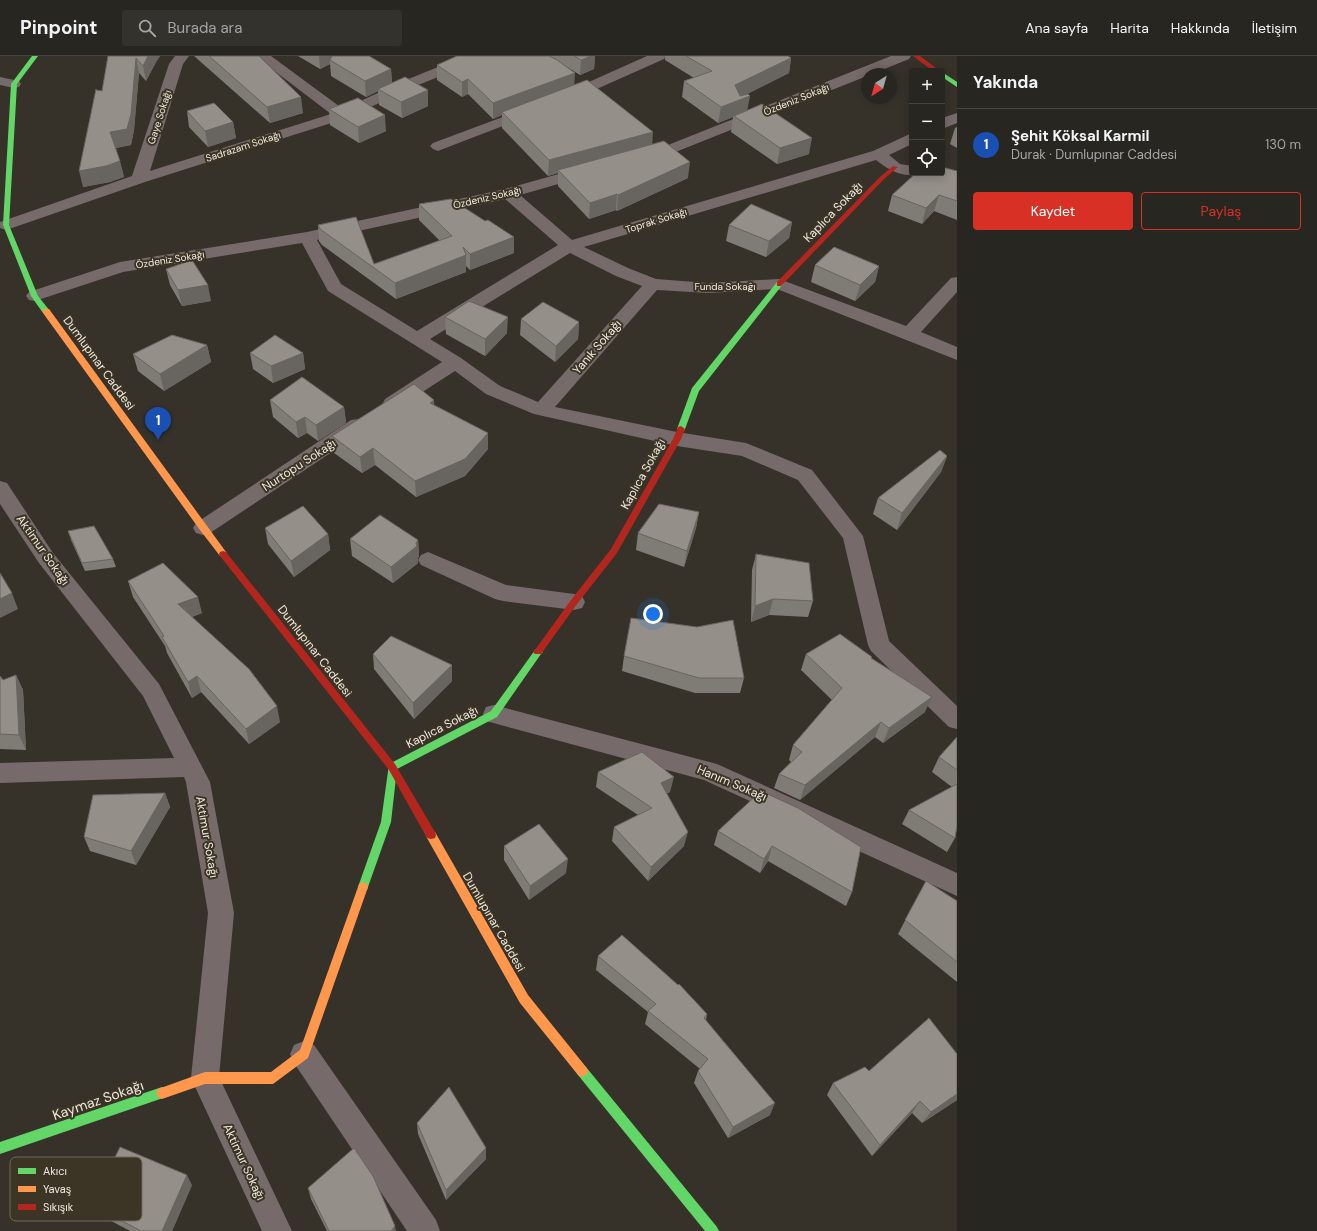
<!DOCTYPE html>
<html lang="tr">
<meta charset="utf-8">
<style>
body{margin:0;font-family:"DM Sans",sans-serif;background:#34322d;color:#f1f3f6}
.controls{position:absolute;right:12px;top:12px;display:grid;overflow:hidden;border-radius:4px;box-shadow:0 2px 10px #0003}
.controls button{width:36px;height:36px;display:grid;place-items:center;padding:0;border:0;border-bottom:1px solid #44433e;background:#282620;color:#f1f3f6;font:20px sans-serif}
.compass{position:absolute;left:861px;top:12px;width:36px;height:36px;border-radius:50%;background:#282620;box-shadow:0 2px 10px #0003;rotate:217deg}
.you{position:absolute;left:653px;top:558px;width:14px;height:14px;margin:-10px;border:3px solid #fff;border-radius:50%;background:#1a73e8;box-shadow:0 0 0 6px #1a73e833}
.badge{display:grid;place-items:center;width:26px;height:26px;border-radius:50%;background:#d93025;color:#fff;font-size:13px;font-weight:700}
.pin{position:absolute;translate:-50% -33px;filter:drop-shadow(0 1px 2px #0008)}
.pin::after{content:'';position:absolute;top:21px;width:14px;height:12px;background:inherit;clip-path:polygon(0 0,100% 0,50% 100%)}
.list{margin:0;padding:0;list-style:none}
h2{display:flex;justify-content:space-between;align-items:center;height:52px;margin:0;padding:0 16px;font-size:17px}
h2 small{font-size:13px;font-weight:400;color:#a5a5a5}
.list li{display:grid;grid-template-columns:26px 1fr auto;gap:12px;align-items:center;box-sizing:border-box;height:72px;padding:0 16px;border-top:1px solid #44433e}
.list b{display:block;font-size:15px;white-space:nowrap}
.list p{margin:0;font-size:13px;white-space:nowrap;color:#a5a5a5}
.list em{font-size:13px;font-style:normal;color:#a5a5a5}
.actions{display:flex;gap:8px;padding:12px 16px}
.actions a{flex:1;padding:9px 0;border:1px solid #d93025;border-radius:4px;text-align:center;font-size:14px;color:#d93025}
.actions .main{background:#d93025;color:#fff}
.icon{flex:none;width:22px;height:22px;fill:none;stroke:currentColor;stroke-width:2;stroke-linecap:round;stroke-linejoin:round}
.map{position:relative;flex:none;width:957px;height:1175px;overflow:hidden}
header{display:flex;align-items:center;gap:24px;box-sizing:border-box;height:56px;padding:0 20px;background:#282620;border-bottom:1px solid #44433e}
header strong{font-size:19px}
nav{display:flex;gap:22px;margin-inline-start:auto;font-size:14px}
.search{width:280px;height:36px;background:#34322d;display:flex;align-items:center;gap:10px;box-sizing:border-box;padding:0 14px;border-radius:4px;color:#a5a5a5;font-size:15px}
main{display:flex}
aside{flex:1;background:#282620}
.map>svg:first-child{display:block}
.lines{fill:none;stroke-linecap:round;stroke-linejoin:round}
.street{fill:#776a6b;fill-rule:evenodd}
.fast{fill:#63d668;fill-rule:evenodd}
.slow{fill:#ff974d;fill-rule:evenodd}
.jam{fill:#b3261e;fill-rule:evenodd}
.wall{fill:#7f7b75}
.shaded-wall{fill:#68645f}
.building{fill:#948f88;stroke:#68645f}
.labels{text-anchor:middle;stroke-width:4;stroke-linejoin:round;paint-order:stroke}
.far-street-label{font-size:10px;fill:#eee8df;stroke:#3c3424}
.street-label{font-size:12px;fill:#eee8df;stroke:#3c3424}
.near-street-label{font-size:14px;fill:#eee8df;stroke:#3c3424}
.key{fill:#3c3424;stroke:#716a5c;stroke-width:1}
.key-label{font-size:11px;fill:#eee8df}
</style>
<header>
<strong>Pinpoint</strong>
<div class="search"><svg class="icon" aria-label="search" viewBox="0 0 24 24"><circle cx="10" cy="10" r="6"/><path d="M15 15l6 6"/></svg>Burada ara</div>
<nav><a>Ana sayfa</a><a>Harita</a><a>Hakkında</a><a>İletişim</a></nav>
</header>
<main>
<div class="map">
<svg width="957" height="1175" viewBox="0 0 957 1175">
<rect width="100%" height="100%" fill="#36322a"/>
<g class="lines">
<g class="street">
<polygon points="175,0 189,0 183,8 150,115 331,58 255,0 271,0 343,53 406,24 465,0 484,0 482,3 416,30 347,62 145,126 12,172 6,174 0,172 0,166 132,120 169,8"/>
<polygon points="647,0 666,0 664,3 572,44 567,45 562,44 560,41 562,38"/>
<polygon points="891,0 911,0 909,3 872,18 867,18 867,20 678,95 644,105 639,103 636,100 639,97 668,89"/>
<polygon points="0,21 19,25 21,28 19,31 14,32 0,29"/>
<polygon points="529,51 534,52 536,55 534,58 443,93 438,95 433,93 430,90 433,87"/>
<polygon points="957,57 957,67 942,73 942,62"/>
<path d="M912,77v11l-23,11 11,9 12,2v7h6v1c-16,4 -31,-5 -42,-14l-292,87 44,21 28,11 52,4 71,-4 127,47 45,-48 6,-1v15l-36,40 36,15v13l-180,-71 -69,4 -51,-3 -102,117 122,25 69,11 66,27 51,66 26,105 68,65v23l-8,-2 -78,-76 -3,-6 -25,-107 -45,-58 -56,-24 -65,-10 -143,-32 -48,-20 -31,-23 -56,36 -7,2 -7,-2 -2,-4 2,-4 57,-37 -114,-71 -26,-48 -179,29 -88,29 -6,-1 -3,-4 3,-4 91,-30 187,-30 198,-43 82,-23 6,2 2,3 -2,3 -73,21 52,45 301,-89zM505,143l53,46 -141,86 -76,-47 -24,-44zM570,197l46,23 26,10 -104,116 -38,-16 -39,-28 -31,-19z"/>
<polygon points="358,363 365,364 368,369 365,374 210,477 203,479 196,477 193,472 196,467 351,364"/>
<polygon points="0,425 7,427 53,497 159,628 210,726 234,857 219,1021 292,1175 262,1175 191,1022 208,857 186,726 184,721 0,727 0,707 174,702 143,640 39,507 0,448"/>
<polygon points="428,496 506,529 574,538 582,540 585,546 582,552 574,554 503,545 495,543 421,509 418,504 421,499"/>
<polygon points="494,649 717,708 957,817 957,840 704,724 486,665 483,658 486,651"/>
<polygon points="304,985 314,989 436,1164 440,1175 407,1175 294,1007 290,998 294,989"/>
</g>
<g class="fast">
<polygon points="32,0 38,0 17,28 9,169 38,240 50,255 46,257 43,257 31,240 3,169 11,28"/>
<polygon points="942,16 957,26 957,31 942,21"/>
<polygon points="777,226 781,226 783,228 699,335 685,373 684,375 678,375 677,373 692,332"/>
<polygon points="538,592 541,594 543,596 541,598 497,661 397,713 391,766 368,831 367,834 363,836 359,834 358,831 381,766 389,708 491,655 535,594"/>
<polygon points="582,1009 586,1011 717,1171 719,1175 705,1175 578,1019 576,1015 578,1011"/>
<polygon points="162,1031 166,1033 168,1037 166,1041 0,1098 0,1086"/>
</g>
<g class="slow">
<polygon points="43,253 49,253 226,496 227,498 226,500 220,500 200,474 43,257"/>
<polygon points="431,775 435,776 528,939 586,1011 588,1015 586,1019 582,1021 578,1019 520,947 427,782 426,779 427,776"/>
<polygon points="363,826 367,828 368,831 308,1002 273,1028 205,1028 162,1043 158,1041 156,1037 158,1033 205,1016 271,1016 300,994 358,831 359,828"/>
</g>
<g class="jam">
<polygon points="913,0 920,0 940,15 933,15"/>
<polygon points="893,110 898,111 884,123 781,230 777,230 777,226 880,121"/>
<polygon points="681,370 685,373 681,383 617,497 577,548 541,598 535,598 533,596 535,594 571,544 611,493 673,383 678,371"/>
<polygon points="223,495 226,496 395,708 435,776 436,779 435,782 431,783 427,782 389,714 220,500 219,498 220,496"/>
</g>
</g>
<g class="wall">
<polygon points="108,0 160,0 156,6 146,25 139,17 134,74 131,89 116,92 124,121 110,126 83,131 96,34 102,35"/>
<polygon points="194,0 259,0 303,57 270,67"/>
<polygon points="298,0 369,0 391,13 392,27 428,34 428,50 402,62 379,49 378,35 366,41 331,20 330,8 320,13"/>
<polygon points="457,0 595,0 594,13 580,19 567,11 574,29 652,88 688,122 617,155 616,154 589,163 558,130 558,117 548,120 502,72 502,59 493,63 468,38 462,41 437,24 437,9"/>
<polygon points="665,0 788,0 791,2 789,17 743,40 747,54 809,98 777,108 731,76 733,61 718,67 682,41 684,25 694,22 665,4"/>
<polygon points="329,53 386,75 359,87 330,69"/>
<polygon points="187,55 233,66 236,82 208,91 189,71"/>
<polygon points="957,71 957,92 950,88 955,72"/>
<polygon points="957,115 957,164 934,155 922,168 888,155 892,139"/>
<polygon points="419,148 514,197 470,214 466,210 466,216 396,243 322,189 319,185 318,169 374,208 440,185 419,164"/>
<polygon points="792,166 789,182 766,201 726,185 729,169"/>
<polygon points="815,209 879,210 875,226 855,245 811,226"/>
<polygon points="166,213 211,245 182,250 170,229"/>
<polygon points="445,261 507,277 485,300 446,278"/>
<polygon points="521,263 579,266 578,283 555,306 520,279"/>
<polygon points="207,289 211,306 164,335 138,315 133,298"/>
<polygon points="250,297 303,297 305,313 273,327 253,313"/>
<polygon points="270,344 344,351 346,367 318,385 307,377 298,382 273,361"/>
<polygon points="434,344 434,349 488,377 488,393 465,420 416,441 375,409 362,417 334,397 332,380"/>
<polygon points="947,400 941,416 897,474 873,458 878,442"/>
<polygon points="699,456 696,472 684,511 636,494 638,477"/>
<polygon points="265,472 328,478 330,494 294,521 268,488"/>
<polygon points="68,475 113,503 116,511 85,515 71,484"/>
<polygon points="350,483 418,484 419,500 418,502 418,507 393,527 352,500"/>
<polygon points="756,498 813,545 808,561 769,559 751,566 752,514"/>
<polygon points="128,525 202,557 192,561 280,666 249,688 201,636 192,642 167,597 165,590 133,541"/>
<polygon points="373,598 452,609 452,625 414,663 374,613"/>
<polygon points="806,598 872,603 925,656 883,687 875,681 800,744 774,732 779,718 791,706 789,704 793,689 832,644 801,614"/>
<polygon points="624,600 744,622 740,637 695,637 622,615"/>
<polygon points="16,619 23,634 26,694 0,693 0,620 3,624"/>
<polygon points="957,681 957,770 955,782 947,796 902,768 909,754 952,731 932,716 939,701"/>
<polygon points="598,716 670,736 667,737 684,790 648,825 612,785 614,771 638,759 596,731"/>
<polygon points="761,735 852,836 846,850 768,805 760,817 714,789 718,775"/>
<polygon points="165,737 170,751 136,809 90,795 84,781"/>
<polygon points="504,790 566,817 529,844 504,804"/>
<polygon points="926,825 957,845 957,926 898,878"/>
<polygon points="598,900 707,958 706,964 770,1059 728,1082 694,1027 698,1015 700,1013 645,968 648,956 596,914"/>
<polygon points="957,998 957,1044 922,1067 912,1057 872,1100 827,1039 833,1027 869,1015"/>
<polygon points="417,1067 486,1103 446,1144 418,1078"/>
<polygon points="192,1129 172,1175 130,1175 100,1159 92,1149"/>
<polygon points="308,1132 396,1175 327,1175 311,1143"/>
</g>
<g class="shaded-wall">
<polygon points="148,0 160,0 156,6 146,25 143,10"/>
<polygon points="319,0 341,0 330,4 330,8 320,13"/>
<polygon points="591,0 595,0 594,13 580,19 581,4"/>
<polygon points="136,2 139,17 134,74 131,89 114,92 110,76"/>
<polygon points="791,2 789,17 733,45 735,29"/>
<polygon points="391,13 392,29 378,33 378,35 366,41 365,25"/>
<polygon points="575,17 574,32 502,56 502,59 493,63 493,47"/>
<polygon points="468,23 468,38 462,41 462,26"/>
<polygon points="428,34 428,50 402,62 401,46"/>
<polygon points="750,40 747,56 734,60 733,61 718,67 721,51"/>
<polygon points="301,41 303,57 270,67 267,51"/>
<polygon points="385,59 386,75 359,87 358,71"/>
<polygon points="233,66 236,82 208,91 205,75"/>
<polygon points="653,76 652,92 558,114 558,117 548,120 549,104"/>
<polygon points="812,82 809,98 777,108 780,92"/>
<polygon points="120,105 124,121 110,126 83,131 79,115"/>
<polygon points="690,106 688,122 617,155 618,139"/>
<polygon points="617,138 616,154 589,163 590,147"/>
<polygon points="939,139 934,155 922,168 926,152"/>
<polygon points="792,166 789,182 766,201 769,185"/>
<polygon points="514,181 514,197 470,214 470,198"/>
<polygon points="466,199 466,216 396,243 395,227"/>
<polygon points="879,210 875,226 855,245 860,229"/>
<polygon points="208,229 211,245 182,250 178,234"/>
<polygon points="508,261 507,277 485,300 485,283"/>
<polygon points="579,266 578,283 555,306 556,290"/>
<polygon points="207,289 211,306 164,335 160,318"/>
<polygon points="303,297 305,313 273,327 271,310"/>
<polygon points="434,344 435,361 430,347"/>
<polygon points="344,351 346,367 318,385 316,369"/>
<polygon points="305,361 307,377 298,382 296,366"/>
<polygon points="488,377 488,393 465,420 416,441 415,425"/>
<polygon points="373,392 375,409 362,417 360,401"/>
<polygon points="947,400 941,416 897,474 902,457"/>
<polygon points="699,456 696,472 684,511 687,495"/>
<polygon points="328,478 330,494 294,521 291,505"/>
<polygon points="418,484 419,500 418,502 418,507 393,527 391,511 416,487"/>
<polygon points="12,537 18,553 0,562 0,543"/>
<polygon points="198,541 202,557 183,564 178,548"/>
<polygon points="773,543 769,559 751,566 755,550"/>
<polygon points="452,609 452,625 414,663 413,647"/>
<polygon points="16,619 23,634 26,694 19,679"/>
<polygon points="197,620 201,636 192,642 188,626"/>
<polygon points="932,641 925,656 883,687 889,672"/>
<polygon points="277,650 280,666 249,688 246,673"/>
<polygon points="881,666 875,681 800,744 805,729"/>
<polygon points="674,721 670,736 658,742 661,727"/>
<polygon points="165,737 170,751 136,809 131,795"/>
<polygon points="688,776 684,790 648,825 651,811"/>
<polygon points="772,790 768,805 760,817 764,803"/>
<polygon points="568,803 566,817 529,844 530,830"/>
<polygon points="957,1038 957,1044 922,1067 931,1056"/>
<polygon points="920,1045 912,1057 872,1100 880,1089"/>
<polygon points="775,1047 770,1059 728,1082 733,1071"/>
<polygon points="486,1092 486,1103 446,1144 446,1134"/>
<polygon points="187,1119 192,1129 172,1175 162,1175"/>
<polygon points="395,1170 396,1175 391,1175"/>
</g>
<g class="building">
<polygon points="108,0 148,0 143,10 136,2 131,58 127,73 110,76 120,105 106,110 79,115 96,33 96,34 102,35"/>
<polygon points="209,0 259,0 301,41 267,51"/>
<polygon points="332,0 369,0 391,13 365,25 330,4"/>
<polygon points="457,0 549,0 557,4 575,17 493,47 468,23 462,26 437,9"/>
<polygon points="574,0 591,0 581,4"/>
<polygon points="686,0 788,0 791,2 735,29 740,40 748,38 750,40 721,51 684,25 712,15"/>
<polygon points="405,21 428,34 401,46 378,33"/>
<polygon points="587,24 653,76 549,104 502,56"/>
<polygon points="358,42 385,59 358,71 329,53"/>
<polygon points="214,47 233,66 205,75 187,55"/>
<polygon points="762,48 812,82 780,92 734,60"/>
<polygon points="664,85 690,106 618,139 617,138 590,147 558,114"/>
<polygon points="942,111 957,115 957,145 939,139 926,152 892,139 916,117 942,117"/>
<polygon points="451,143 485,165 488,164 514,181 470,198 463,191 466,199 395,227 320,173 318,169 356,161 374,208 452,180 419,148"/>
<polygon points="751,148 792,166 769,185 729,169"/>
<polygon points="834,191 879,210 860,229 815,209"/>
<polygon points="192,204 208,229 178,234 166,213"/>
<polygon points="469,245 508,261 485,283 445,261"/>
<polygon points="543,246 579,266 556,290 521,263"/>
<polygon points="172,279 207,289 160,318 133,298"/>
<polygon points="275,279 303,297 271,310 250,297"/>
<polygon points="302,321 344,351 316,369 305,361 296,366 270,344"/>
<polygon points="414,328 434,344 430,347 488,377 465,403 415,425 373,392 360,401 332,380"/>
<polygon points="940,394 947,400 902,457 878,442"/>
<polygon points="659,448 699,456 687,495 638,477"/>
<polygon points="303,450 328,478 291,505 265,472"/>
<polygon points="380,459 418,484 416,487 417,490 391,511 350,483"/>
<polygon points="94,470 113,503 82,507 68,475"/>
<polygon points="756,498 809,507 813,545 773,543 755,550"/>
<polygon points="163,507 198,541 178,548 249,613 277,650 246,673 197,620 188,626 162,581 164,580 128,525"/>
<polygon points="0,517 12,537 0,543"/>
<polygon points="631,562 697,571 733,564 744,622 699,622 624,600"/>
<polygon points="840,578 872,601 871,602 932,641 889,672 881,666 805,729 779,718 802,696 793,689 842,632 806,598"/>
<polygon points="391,580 452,609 413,647 373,598"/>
<polygon points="16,619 19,679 0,678 0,620 3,624"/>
<polygon points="957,681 957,714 939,701"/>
<polygon points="642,696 674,721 661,727 688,776 651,811 614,771 652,752 598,716"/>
<polygon points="957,728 957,770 955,782 909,754"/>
<polygon points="761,735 798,752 861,791 852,836 772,790 764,803 718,775"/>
<polygon points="165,737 131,795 84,781 93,739"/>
<polygon points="539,768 568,803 530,830 504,790"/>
<polygon points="926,825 957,845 957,906 905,864"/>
<polygon points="622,879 678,929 679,928 707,958 704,962 775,1047 733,1071 698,1015 708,1003 648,955 656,948 598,900"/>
<polygon points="929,962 957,998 957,1038 931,1056 920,1045 880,1089 833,1027 865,1011 869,1015"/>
<polygon points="449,1031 486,1092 446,1134 417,1067"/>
<polygon points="120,1091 187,1119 162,1175 141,1175 92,1149"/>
<polygon points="354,1092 373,1120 395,1170 391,1175 329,1175 308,1132"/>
</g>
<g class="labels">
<g class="far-street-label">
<text transform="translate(796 43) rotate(-22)" y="4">Özdeniz Sokağı</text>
<text transform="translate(159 61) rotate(-72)" y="4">Gaye Sokağı</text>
<text transform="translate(243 90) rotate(-18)" y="4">Sadrazam Sokağı</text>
<text transform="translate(487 141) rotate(-13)" y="4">Özdeniz Sokağı</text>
<text transform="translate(656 164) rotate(-17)" y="4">Toprak Sokağı</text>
<text transform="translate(170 203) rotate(-9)" y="4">Özdeniz Sokağı</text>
<text x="725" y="234">Funda Sokağı</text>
</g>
<g class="street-label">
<text transform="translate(833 156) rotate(-46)" y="4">Kaplıca Sokağı</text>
<text transform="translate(597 291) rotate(-49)" y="4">Yanık Sokağı</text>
<text transform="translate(99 307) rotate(54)" y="4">Dumlupınar Caddesi</text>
<text transform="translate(299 409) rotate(-33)" y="4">Nurtopu Sokağı</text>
<text transform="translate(643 418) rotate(-61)" y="4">Kaplıca Sokağı</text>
<text transform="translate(43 494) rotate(55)" y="4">Aktimur Sokağı</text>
<text transform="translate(315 595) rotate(52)" y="4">Dumlupınar Caddesi</text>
<text transform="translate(442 671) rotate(-27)" y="4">Kaplıca Sokağı</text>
<text transform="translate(732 727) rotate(23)" y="4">Hanım Sokağı</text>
<text transform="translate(207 781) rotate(80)" y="4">Aktimur Sokağı</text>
<text transform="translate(494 866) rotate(60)" y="4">Dumlupınar Caddesi</text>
<text transform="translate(244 1106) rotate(65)" y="4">Aktimur Sokağı</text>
</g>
<g class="near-street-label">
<text transform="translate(98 1044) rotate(-19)" y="5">Kaymaz Sokağı</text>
</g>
</g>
<rect x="10" y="1101" width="132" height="64" rx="6" class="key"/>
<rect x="18" y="1112" width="18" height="6" fill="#63d668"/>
<rect x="18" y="1130" width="18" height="6" fill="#ff974d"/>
<rect x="18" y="1148" width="18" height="6" fill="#b3261e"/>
<g class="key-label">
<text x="43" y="1119">Akıcı</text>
<text x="43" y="1137">Yavaş</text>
<text x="43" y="1155">Sıkışık</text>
</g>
</svg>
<div class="controls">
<button>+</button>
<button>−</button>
<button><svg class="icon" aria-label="locate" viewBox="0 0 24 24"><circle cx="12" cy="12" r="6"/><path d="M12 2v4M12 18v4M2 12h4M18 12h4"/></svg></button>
</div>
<svg class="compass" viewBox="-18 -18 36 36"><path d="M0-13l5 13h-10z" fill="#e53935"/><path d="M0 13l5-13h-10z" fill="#a5a5a5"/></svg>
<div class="you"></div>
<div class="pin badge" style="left:158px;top:384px;background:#1a4fb4">1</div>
</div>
<aside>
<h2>Yakında<small></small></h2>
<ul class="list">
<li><span class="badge" style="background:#1a4fb4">1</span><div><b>Şehit Köksal Karmil</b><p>Durak · Dumlupınar Caddesi</p></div><em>130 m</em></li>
</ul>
<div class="actions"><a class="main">Kaydet</a><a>Paylaş</a></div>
</aside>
</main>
